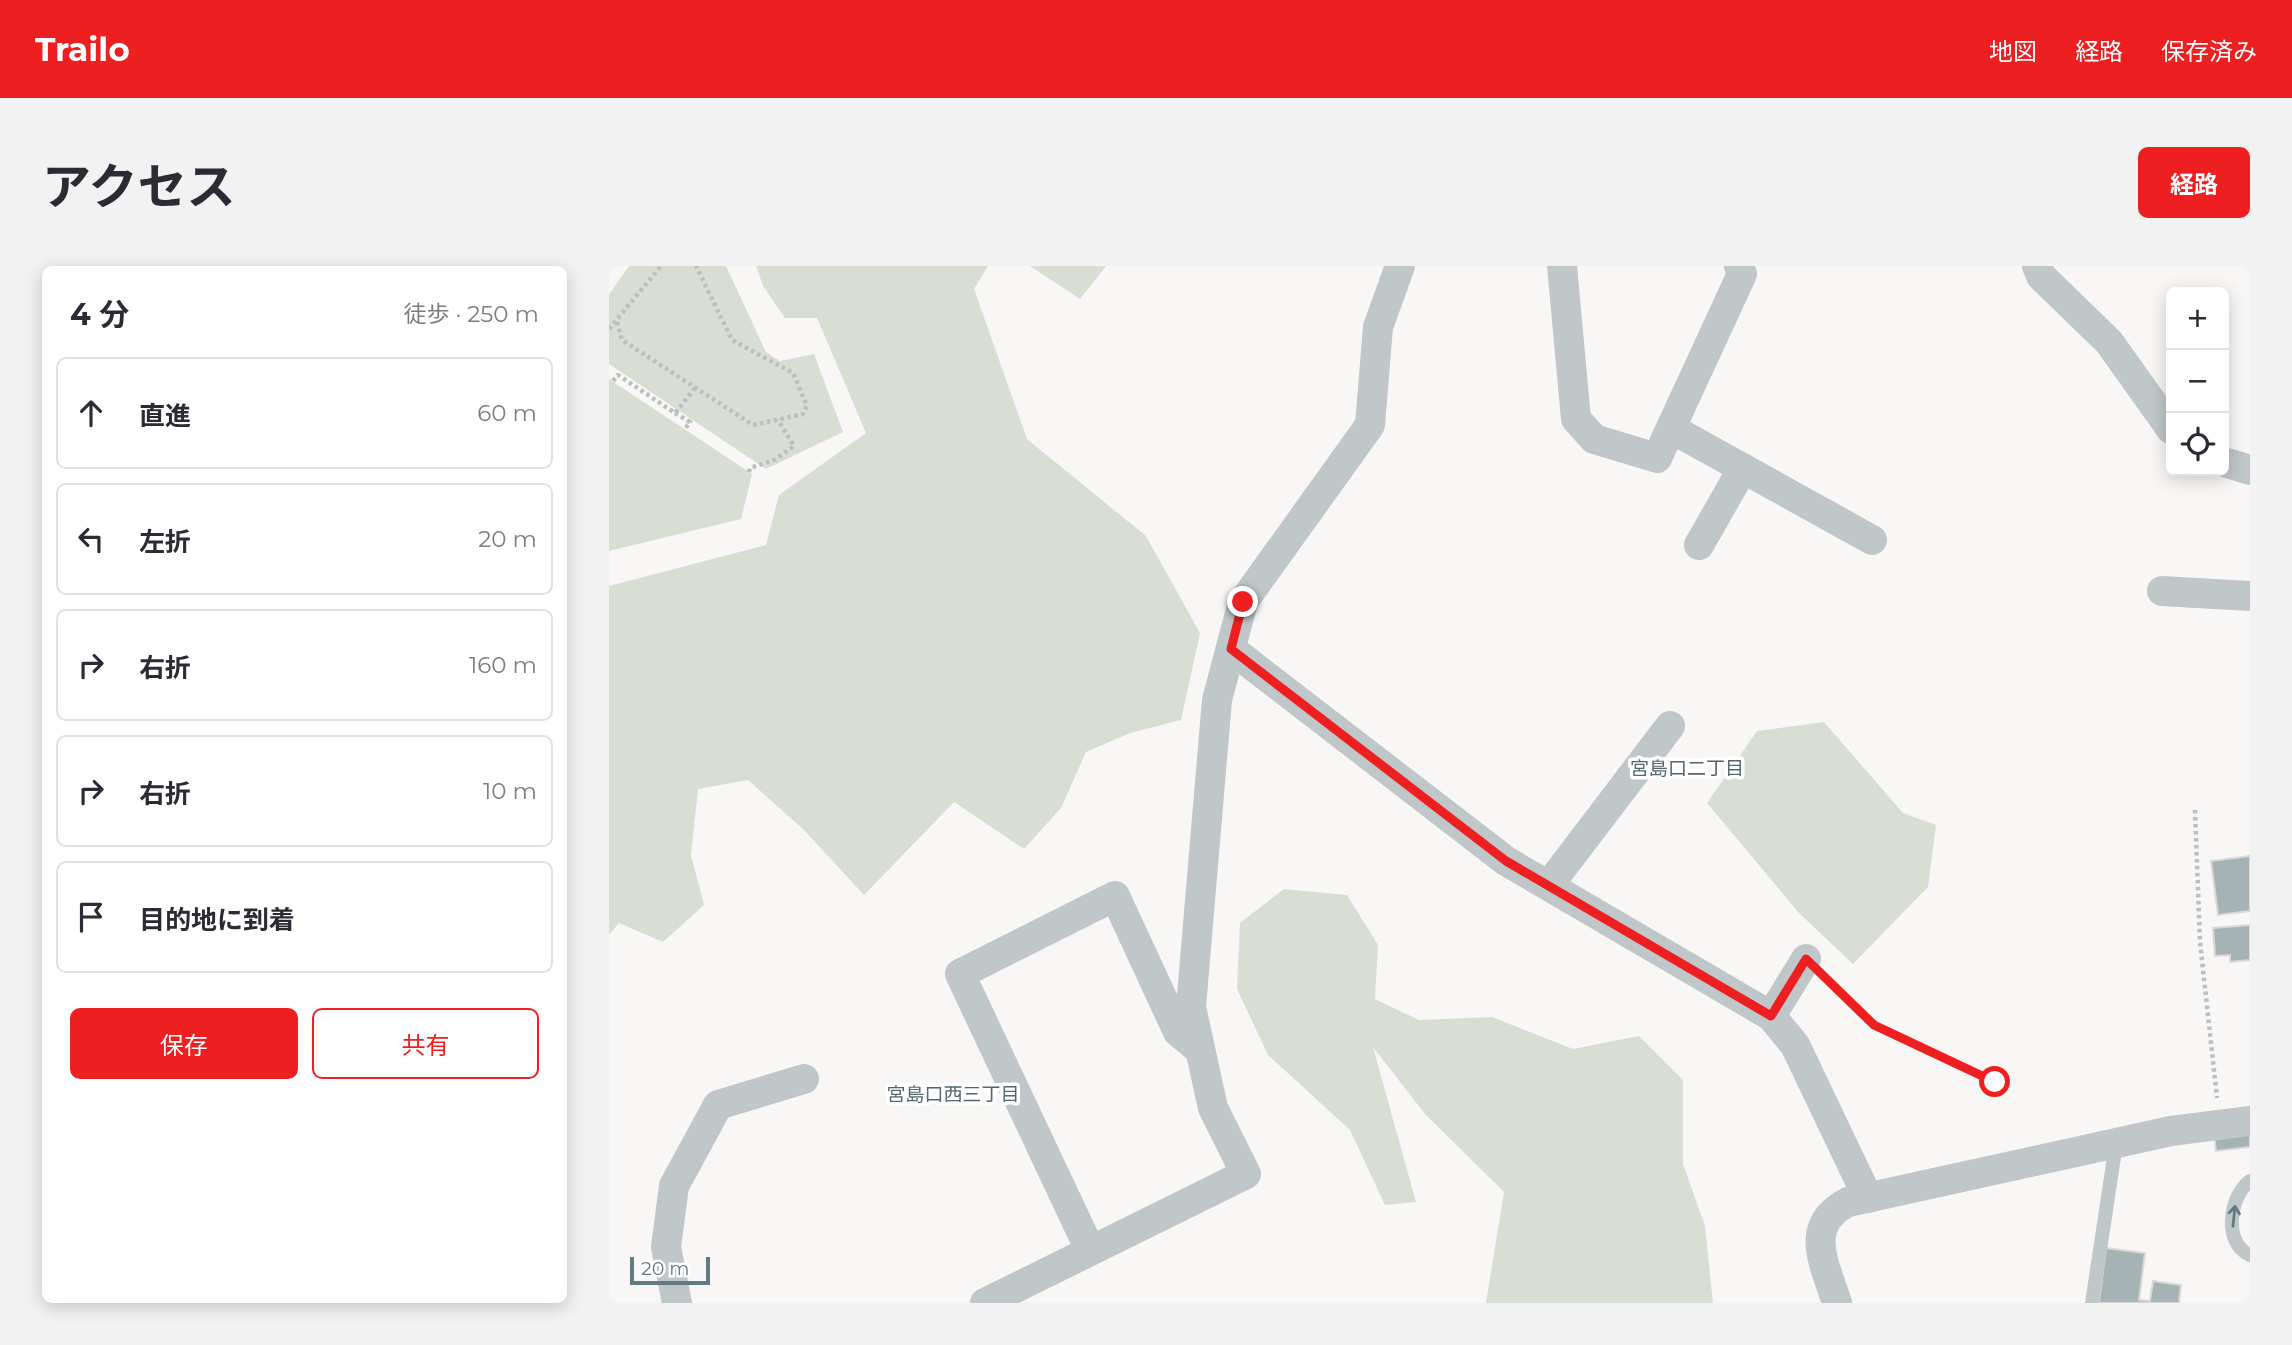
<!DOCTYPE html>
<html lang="ja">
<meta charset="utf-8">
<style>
body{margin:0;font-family:Montserrat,"Noto Sans JP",sans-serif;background:#f2f2f3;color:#2b2b33}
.controls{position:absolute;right:21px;top:21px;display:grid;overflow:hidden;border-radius:10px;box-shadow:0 4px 18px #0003}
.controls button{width:63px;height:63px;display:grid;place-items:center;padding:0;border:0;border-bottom:2px solid #e1e1e2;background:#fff;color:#2b2b33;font:35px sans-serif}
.scale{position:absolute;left:21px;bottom:18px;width:80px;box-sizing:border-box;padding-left:7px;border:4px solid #617b82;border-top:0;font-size:19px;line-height:24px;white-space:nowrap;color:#617b82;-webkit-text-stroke:5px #fff;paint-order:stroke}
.stop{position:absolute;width:21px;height:21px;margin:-16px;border:5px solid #ee1f21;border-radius:50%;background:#fff}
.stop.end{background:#ee1f21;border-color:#fff;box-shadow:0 2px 7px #0008}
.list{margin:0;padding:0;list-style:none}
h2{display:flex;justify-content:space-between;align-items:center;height:91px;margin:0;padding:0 28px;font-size:30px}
h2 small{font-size:23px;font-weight:400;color:#7c7c81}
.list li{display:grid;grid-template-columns:46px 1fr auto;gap:21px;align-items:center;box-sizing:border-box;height:112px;margin:0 14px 14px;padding:0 14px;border:2px solid #e1e1e2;border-radius:10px}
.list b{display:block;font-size:26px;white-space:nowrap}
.list em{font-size:23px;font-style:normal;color:#7c7c81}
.actions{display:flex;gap:14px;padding:21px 28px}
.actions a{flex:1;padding:16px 0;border:2px solid #ee1f21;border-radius:10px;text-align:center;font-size:24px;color:#ee1f21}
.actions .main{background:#ee1f21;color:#fff}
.icon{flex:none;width:38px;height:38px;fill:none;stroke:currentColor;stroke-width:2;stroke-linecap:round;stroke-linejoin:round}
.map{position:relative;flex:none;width:1641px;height:1037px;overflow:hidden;border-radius:10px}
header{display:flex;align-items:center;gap:42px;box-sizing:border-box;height:98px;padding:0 35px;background:#ee1f21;color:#fff}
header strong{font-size:33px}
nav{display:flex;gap:38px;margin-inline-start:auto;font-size:24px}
.intro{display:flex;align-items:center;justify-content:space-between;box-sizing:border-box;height:168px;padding:0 42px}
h1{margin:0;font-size:49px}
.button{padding:18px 32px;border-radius:10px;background:#ee1f21;color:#fff;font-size:24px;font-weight:700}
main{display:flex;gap:42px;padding:0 42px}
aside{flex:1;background:#fff;border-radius:10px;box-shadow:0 4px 18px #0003}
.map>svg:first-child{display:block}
.green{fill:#d9ded4}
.building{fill:#a5b3b5;stroke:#dad9d7;stroke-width:2}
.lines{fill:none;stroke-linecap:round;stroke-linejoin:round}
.path{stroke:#babfc1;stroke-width:4.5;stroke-dasharray:3.5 3.5;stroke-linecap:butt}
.service{stroke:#c0c7c9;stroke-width:14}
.minor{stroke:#c0c7c9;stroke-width:30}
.oneway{stroke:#617b82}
.route{stroke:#ee1f21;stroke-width:9}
.labels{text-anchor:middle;stroke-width:7;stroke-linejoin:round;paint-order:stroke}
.neighbourhood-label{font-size:19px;fill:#53676c;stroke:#fff}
</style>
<header>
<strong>Trailo</strong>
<nav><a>地図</a><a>経路</a><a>保存済み</a></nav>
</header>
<div class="intro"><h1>アクセス</h1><a class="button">経路</a></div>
<main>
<aside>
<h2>4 分<small>徒歩 · 250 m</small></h2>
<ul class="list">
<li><svg class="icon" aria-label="ahead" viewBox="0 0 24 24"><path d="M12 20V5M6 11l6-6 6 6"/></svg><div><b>直進</b></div><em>60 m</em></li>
<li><svg class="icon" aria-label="left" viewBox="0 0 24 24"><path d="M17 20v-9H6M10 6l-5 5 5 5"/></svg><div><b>左折</b></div><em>20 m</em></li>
<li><svg class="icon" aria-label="right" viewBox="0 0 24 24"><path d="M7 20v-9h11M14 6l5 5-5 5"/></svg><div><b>右折</b></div><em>160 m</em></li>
<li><svg class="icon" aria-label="right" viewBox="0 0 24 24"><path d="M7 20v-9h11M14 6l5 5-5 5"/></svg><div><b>右折</b></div><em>10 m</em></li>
<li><svg class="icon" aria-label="arrive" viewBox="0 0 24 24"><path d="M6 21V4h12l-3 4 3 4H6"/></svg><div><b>目的地に到着</b></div></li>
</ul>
<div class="actions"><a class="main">保存</a><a>共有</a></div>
</aside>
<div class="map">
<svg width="1641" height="1037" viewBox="0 0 1641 1037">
<rect width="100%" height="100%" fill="#f8f7f5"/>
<g class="green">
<polygon points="20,0 117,0 157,86 171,95 205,88 234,166 157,203 0,98 0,28"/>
<polygon points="147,0 379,0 365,23 418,173 537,270 591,367 572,454 521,467 477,486 452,542 415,583 345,536 255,629 195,564 139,514 89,523 82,589 95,639 54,676 10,657 0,669 0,320 157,279 170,229 257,167 208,52 176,52 154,20"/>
<polygon points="421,0 497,0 471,33"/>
<polygon points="0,113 143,208 132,253 0,285"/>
<polygon points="1215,456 1294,547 1327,559 1319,621 1244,698 1190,647 1098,537 1148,465"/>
<polygon points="675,623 738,629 769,679 766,733 810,754 883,751 964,783 1030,770 1074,814 1074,898 1096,960 1104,1037 877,1037 895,926 816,848 764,781 807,936 776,939 741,864 659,789 628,723 631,657"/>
</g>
<g class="building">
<polygon points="1641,590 1641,645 1609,649 1602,595"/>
<polygon points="1641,659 1641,694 1621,696 1621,689 1606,690 1604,662"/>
<polygon points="1641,863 1641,881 1607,885 1605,868"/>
<polygon points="1497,982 1536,987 1530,1034 1541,1035 1544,1015 1572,1019 1570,1037 1490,1037"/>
</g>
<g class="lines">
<g class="path">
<polyline points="8,56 13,74 144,159 194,148 198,140 184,107 123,74 87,0"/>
<polyline points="0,63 52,0"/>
<polyline points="4,115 9,109 66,147 86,122"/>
<polyline points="66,147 81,156 76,163"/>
<polyline points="140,206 141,202 165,194 185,180 169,154"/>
<polyline points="1586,544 1591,676 1608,832"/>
<polyline points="1218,713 1265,759 1386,815"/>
</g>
<g class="service">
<path d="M1641,915c-21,15 -27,63 0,74"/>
<polyline points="1483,1037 1507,878"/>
</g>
<g class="minor">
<polyline points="953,0 967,153 985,173 1048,192 1133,8 1130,0"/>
<polyline points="1428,0 1432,10 1500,76 1562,163"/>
<polyline points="1063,163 1263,274"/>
<polyline points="1615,196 1641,204"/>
<polyline points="1090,279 1134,202"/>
<polyline points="1553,325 1641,330"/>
<polyline points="622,383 897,595 1162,750 1186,779 1259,932"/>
<polyline points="940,619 1061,460"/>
<polyline points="1162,750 1197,693"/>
<polyline points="481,984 351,708 506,630 569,766 591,784"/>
<polyline points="68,1037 57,981 65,920 109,839 195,813"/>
<polyline points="376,1037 637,908 604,842 582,741 608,434 634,336 761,159 769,61 791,0"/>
<path d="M1228,1037c-12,-39 -35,-77 11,-101l323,-71 79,-10"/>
</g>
</g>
<defs><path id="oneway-shaft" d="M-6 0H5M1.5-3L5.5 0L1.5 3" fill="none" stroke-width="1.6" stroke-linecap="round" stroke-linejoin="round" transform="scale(1.75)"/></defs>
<use class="oneway" href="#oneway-shaft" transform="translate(1625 950) rotate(-84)"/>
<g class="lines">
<polyline class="route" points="634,336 622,383 897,595 1162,750 1197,693 1265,759 1386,816"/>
</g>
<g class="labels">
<g class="neighbourhood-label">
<text x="1078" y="509">宮島口二丁目</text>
<text x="344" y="835">宮島口西三丁目</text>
</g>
</g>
</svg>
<div class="controls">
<button>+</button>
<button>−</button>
<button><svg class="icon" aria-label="locate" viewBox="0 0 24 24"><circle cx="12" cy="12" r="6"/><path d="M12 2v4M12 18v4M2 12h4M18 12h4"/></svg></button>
</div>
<div class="scale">20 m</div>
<div class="stop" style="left:1386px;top:816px"></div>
<div class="stop end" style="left:634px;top:336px"></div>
</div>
</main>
